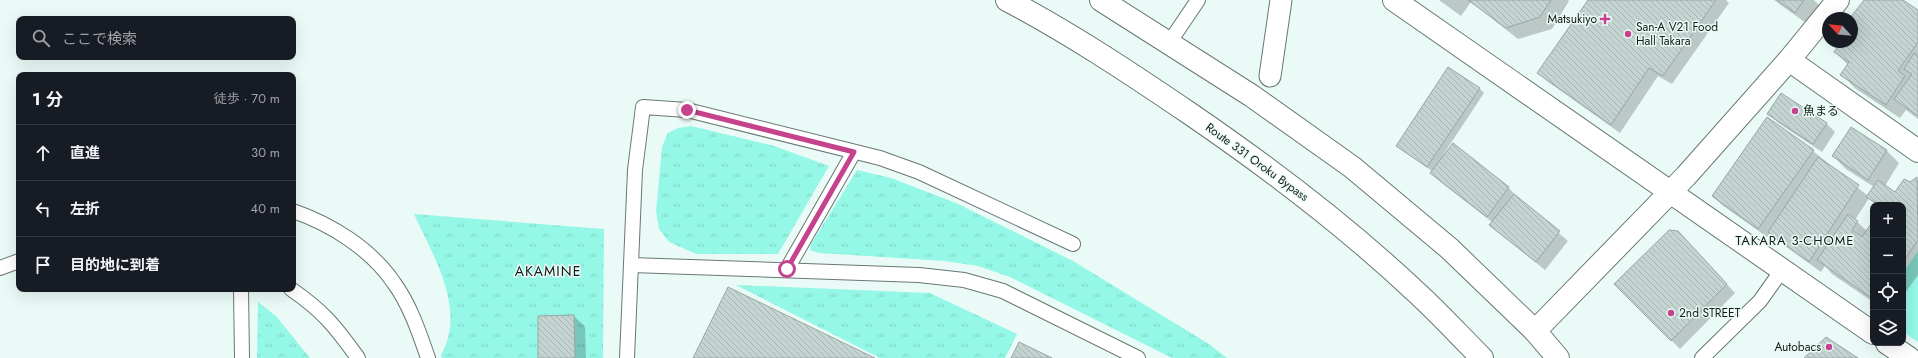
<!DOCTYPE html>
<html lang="ja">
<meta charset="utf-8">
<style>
body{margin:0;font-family:Jost,"Noto Sans JP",sans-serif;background:#242831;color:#f1f3f6}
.controls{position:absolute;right:12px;bottom:12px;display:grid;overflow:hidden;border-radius:8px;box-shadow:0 4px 16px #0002}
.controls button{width:36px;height:36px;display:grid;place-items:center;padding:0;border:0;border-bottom:1px solid #363941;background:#171b24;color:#f1f3f6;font:20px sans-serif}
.compass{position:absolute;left:1822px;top:12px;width:36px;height:36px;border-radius:50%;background:#171b24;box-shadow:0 4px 16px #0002;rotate:296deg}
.stop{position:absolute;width:12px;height:12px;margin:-9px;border:3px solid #c5438c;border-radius:50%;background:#fff}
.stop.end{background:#c5438c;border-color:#fff;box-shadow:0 1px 4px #0008}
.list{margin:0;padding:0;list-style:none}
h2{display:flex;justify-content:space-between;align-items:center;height:52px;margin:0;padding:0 16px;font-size:17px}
h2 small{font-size:13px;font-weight:400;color:#9ea1a6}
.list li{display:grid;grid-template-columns:26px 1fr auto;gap:12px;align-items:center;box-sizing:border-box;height:56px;padding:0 16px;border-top:1px solid #363941}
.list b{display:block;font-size:15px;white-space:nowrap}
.list em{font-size:13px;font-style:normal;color:#9ea1a6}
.icon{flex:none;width:22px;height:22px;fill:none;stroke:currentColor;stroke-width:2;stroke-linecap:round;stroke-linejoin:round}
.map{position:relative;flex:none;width:1918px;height:358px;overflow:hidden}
.search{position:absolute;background:#171b24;box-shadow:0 4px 16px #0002;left:16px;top:16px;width:280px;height:44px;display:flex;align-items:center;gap:10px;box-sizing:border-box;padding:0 14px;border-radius:8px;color:#9ea1a6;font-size:15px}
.panel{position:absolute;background:#171b24;box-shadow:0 4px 16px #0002;left:16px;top:72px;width:280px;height:220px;border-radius:8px}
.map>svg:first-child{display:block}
.grass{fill:url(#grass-tufts)}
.park{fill:#95f8e6}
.shadow{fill:#0003}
.building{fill:url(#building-back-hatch);stroke:#98a7a4}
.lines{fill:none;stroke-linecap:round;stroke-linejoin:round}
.service-casing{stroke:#697774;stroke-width:16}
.pedestrian-casing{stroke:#697774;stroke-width:23}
.minor-casing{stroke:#697774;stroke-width:24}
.tertiary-casing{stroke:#697774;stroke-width:24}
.trunk-casing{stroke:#697774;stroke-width:24}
.service{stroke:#fff;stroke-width:14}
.pedestrian{stroke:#fff;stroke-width:21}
.minor{stroke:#fff;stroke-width:22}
.tertiary{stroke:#fff;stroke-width:22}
.trunk{stroke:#fff;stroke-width:22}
.route{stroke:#c5438c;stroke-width:5}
.poi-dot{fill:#c5438c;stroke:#eafbf7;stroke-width:1.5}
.labels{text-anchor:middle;stroke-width:3;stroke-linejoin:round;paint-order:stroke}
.poi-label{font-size:12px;fill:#151b19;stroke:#eafbf7;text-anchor:start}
.street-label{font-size:12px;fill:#151b19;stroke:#eafbf7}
.neighbourhood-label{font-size:13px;letter-spacing:1px;fill:#151b19;stroke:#eafbf7}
.quarter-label{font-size:14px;letter-spacing:1px;fill:#151b19;stroke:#eafbf7}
</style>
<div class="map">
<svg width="1918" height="358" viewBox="0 0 1918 358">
<defs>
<pattern id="grass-tufts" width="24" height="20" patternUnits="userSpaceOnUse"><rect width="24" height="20" fill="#95f8e6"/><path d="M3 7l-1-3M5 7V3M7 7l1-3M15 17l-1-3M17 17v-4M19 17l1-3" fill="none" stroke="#80d4c5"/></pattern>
<pattern id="building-back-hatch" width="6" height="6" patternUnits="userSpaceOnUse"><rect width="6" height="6" fill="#c4d5d1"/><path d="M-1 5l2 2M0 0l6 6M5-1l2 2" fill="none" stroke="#a8b6b3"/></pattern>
</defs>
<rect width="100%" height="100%" fill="#eafbf7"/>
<g class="grass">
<polygon points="691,126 774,146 829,166 778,254 696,254 669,242 659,229 656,211 662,147 668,133 678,128"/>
<polygon points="857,170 891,178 956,203 1073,261 1209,344 1227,358 1172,358 1010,277 978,266 945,261 819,253 810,250 811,244"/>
<path d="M414,214l190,15 -1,129h-161l-1,-3c26,-46 -8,-99 -27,-141z"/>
<polygon points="736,285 930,293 1017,334 1005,358 880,358"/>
<polygon points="258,302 276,316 310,358 257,358"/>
</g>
<polygon class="park" points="1918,251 1918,342 1903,332 1903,273"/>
<g class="shadow">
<polygon points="1439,0 1568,0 1569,1 1552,29 1518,39 1471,2 1461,16"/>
<polygon points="1587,0 1726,0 1729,3 1672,84 1658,76 1620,133 1547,81 1538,73 1588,1"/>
<polygon points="1774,0 1814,0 1819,5 1806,23"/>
<polygon points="1865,0 1901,0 1918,11 1918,119 1906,110 1900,118 1856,89 1842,75 1848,65 1835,52 1842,42 1852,42 1851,18"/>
<polygon points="1479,88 1484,93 1443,155 1444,156 1453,144 1509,188 1520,200 1568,241 1545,270 1499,233 1491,224 1492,222 1443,184 1431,172 1432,171 1397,146"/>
<polygon points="1769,114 1826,123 1835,132 1822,152 1777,122"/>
<polygon points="1886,150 1899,163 1885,186 1895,193 1918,179 1918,275 1903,296 1903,205 1876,205 1869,198 1855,220 1867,231 1873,223 1873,302 1832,274 1825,266 1821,272 1781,243 1770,233 1767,237 1722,205 1713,196 1813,151 1868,196 1874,187 1846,169 1833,156"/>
<polygon points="1687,241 1735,293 1680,349 1615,284"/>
<polygon points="574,316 585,327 586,358 539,358"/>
</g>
<g class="building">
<polygon points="1468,0 1551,0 1540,17 1506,28"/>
<polygon points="1588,0 1716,0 1663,76 1649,68 1611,125 1537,73"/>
<polygon points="1777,0 1804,0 1795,13"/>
<polygon points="1864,0 1903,0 1918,10 1918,42 1898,71 1905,76 1886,105 1840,75 1849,62 1834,52 1841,42 1852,42 1852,18 1850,18"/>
<polygon points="1914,53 1918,56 1918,116 1894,99 1912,74 1904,69"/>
<polygon points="1448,67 1480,88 1427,167 1396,146"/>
<polygon points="1781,93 1827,123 1813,144 1767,114"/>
<polygon points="1767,117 1814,150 1758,229 1712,196"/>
<polygon points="1851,127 1887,150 1868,180 1832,156"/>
<polygon points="1453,143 1509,187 1487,217 1430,173"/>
<polygon points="1818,157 1859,185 1809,262 1768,232"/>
<polygon points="1917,177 1918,240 1903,262 1903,205 1879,205 1866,197 1878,180 1895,192 1904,179 1910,182"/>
<polygon points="1514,194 1560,231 1536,262 1489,225"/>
<polygon points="1848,214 1858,221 1852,230 1862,237 1873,221 1873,299 1817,260"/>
<polygon points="1669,230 1678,231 1727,284 1671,341 1614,284"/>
<polygon points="728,287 875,358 693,358"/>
<polygon points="574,315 575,358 538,358 538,316"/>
<polygon points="1826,337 1858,358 1804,358"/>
<polygon points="1019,342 1052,358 1011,358"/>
</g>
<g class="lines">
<g class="service-casing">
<g id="service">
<polyline points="1169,43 1198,0"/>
<path d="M293,211c38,13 78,38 101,72 16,22 25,49 34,75"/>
<polyline points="631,265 919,275 964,280 1003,291 1138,358"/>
<polyline points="0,268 19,261"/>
<polyline points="787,269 854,152"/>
<polyline points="241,289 242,358"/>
<path d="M291,289c32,22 44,37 67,69"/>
<polyline points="627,358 635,170 643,107 687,110 880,158 919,172 1073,244"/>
<polyline points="1702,358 1760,301 1782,270"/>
</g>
</g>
<g class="pedestrian-casing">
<polyline id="pedestrian" points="1270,76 1281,0"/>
</g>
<g class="minor-casing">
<g id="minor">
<polyline points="1789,60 1918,151"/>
<polyline points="1535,331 1686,176 1789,60 1838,0"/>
</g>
</g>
<g class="tertiary-casing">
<g id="tertiary">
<polyline points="1394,0 1873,333"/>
<polyline points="1887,343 1909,358"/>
</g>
</g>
<g class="trunk-casing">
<g id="trunk">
<path d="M1007,0c63,33 123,73 182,113 79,54 157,113 227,179 23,21 44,44 66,66"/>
<polyline points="1101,0 1252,96 1352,167 1450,249 1535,331 1558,358"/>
</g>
</g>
<use href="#service" class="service"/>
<use href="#pedestrian" class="pedestrian"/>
<use href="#minor" class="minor"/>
<use href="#tertiary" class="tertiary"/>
<use href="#trunk" class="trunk"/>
</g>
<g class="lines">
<polyline class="route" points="687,110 854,152 787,269"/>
</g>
<g class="poi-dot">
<path d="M1603 13h4v4h4v4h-4v4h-4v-4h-4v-4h4z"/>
<circle cx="1628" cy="34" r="4"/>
<circle cx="1795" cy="111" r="4"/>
<circle cx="1671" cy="313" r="4"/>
<circle cx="1829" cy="347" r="4"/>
</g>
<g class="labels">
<g class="poi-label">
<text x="1597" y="23" text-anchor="end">Matsukiyo</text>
<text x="1636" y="31">San-A V21 Food<tspan x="1636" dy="14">Hall Takara</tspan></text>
<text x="1803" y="115">魚まる</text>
<text x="1679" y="317">2nd STREET</text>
<text x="1821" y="351" text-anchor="end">Autobacs</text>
</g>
<g class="street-label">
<text transform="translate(1257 162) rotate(36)" y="4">Route 331 Oroku Bypass</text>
</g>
<g class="neighbourhood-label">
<text x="1795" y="245">TAKARA 3-CHOME</text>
</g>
<g class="quarter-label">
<text x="548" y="276">AKAMINE</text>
</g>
</g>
</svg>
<div class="controls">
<button>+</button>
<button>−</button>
<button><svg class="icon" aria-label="locate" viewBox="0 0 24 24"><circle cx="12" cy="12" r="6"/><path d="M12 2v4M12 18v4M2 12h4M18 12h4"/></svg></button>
<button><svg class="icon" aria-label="layers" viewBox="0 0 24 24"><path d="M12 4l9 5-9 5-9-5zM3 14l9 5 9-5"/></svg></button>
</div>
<svg class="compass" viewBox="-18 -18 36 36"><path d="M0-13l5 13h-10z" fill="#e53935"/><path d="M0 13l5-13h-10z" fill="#9ea1a6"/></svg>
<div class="stop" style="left:787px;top:269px"></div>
<div class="stop end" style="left:687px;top:110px"></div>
<div class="search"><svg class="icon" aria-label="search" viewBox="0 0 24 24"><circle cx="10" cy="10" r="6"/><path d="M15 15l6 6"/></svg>ここで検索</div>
<section class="panel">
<h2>1 分<small>徒歩 · 70 m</small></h2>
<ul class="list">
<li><svg class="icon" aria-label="ahead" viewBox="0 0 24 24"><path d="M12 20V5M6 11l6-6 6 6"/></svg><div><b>直進</b></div><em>30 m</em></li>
<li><svg class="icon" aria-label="left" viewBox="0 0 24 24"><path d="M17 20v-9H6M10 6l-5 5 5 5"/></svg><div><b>左折</b></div><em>40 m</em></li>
<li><svg class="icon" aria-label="arrive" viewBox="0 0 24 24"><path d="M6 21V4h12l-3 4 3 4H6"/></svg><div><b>目的地に到着</b></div></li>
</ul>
</section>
</div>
